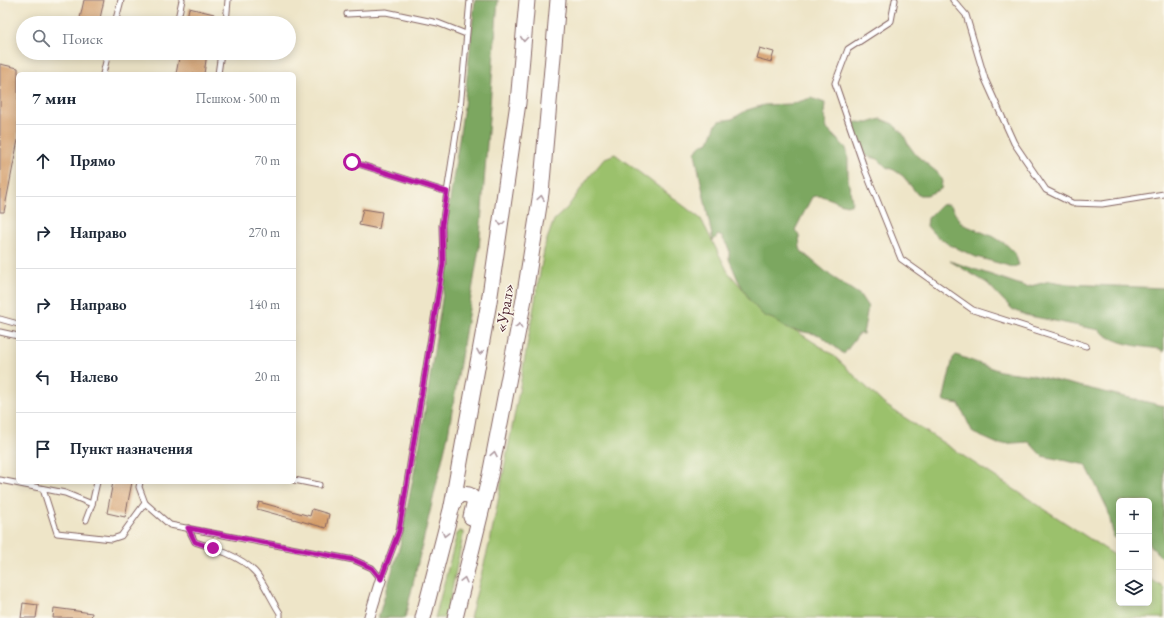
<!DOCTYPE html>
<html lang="ru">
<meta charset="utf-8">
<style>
body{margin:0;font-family:"EB Garamond",serif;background:#f6f6f7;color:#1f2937}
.controls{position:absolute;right:12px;bottom:12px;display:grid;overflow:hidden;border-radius:6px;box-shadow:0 2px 10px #0003}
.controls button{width:36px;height:36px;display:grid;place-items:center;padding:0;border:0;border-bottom:1px solid #e0e1e3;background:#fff;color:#1f2937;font:20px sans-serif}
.stop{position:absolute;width:12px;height:12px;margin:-9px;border:3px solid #b5179e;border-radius:50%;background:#fff}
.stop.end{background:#b5179e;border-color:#fff;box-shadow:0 1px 4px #0008}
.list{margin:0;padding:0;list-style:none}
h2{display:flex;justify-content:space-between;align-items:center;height:52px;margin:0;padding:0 16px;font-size:17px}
h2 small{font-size:13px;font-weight:400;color:#747a83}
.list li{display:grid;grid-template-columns:26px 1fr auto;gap:12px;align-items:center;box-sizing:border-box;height:72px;padding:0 16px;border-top:1px solid #e0e1e3}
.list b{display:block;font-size:15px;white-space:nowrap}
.list em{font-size:13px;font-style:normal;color:#747a83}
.icon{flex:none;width:22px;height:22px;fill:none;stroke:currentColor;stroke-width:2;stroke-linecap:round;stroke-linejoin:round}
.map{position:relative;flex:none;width:1164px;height:618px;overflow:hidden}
.search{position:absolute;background:#fff;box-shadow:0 2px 10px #0003;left:16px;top:16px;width:280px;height:44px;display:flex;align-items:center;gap:10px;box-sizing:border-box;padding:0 14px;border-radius:22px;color:#747a83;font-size:15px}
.panel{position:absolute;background:#fff;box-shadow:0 2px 10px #0003;left:16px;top:72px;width:280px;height:412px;border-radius:6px}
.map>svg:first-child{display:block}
.green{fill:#9bc16c;stroke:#72704c}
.forest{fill:#7ca760;stroke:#636346}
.building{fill:#d39b67}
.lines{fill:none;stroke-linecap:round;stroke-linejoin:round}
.lane-casing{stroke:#836462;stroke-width:7}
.street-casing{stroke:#836462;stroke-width:12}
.primary-casing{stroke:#836462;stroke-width:17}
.lane{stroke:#fff;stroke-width:5}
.street{stroke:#fff;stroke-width:10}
.primary{stroke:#fff;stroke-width:15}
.oneway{stroke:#ae9aa0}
.route{stroke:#b5179e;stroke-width:5}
.labels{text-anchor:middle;stroke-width:3;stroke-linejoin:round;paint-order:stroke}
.street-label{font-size:16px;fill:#4a1f2b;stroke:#fbf7ec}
</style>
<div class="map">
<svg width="1164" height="618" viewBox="0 0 1164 618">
<rect width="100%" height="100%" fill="#fbf7ec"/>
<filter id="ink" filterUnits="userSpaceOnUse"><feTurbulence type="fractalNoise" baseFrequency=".025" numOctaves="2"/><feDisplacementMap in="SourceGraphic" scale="8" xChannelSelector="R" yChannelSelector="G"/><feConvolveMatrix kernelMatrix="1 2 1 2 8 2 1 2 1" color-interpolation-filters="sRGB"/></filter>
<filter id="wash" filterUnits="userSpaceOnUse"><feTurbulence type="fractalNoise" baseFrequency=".012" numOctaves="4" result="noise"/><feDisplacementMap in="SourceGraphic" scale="16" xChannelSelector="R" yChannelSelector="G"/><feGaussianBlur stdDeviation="0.9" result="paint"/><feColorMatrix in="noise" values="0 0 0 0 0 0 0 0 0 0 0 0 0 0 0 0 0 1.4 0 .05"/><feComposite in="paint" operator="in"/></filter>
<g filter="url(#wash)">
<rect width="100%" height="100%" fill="#eee5c8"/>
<g class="green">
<polygon points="615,154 701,219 728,272 759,307 832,354 884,404 1119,558 1119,603 1149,603 1149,578 1164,588 1164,618 470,618 491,537 519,391 545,245 554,220 567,208 590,176 605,158"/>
<polygon points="460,531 463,532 463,536 446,618 435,618 457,534"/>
</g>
<g class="forest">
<polygon points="475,0 498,0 479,249 448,435 405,618 378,618 400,545 420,442 447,267 447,220 464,106"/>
<path d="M811,98l14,5 -1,12 3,14 19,19 2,8v23l4,22 -1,4c-14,1 -25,-13 -39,-8l-17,33 4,5 1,13 2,4 29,24 29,19 8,12 -5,27h-4l-15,20 -24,-19 -32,-6 -15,-10 -9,-3 -14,-15 -12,-21 -9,-21v-10l-7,-12 -4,-2 -5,6 -18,-88 5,-8 9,-3 7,-18 3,-3 13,-2 15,-9 17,-5 27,-1z"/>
<polygon points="881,119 893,124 903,134 908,144 916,155 938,173 942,181 941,189 927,195 918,195 903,176 894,170 886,167 878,159 866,156 853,133 852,124 857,122 868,123"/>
<polygon points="947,204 951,206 962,224 994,237 1007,245 1015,253 1019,265 1013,267 976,257 948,244 933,233 927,226 928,218 941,205"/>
<path d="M950,261l77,26 23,-6 18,3 96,4v64l-4,-3c-22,-3 -44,-4 -61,-19l-74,-15 -13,-6 -25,-26z"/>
<polygon points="956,355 1000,371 1032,375 1164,406 1164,560 1149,545 1149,501 1119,501 1119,539 1114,538 1108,510 1086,465 1042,456 1029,442 998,444 973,433 959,404 943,401 953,358"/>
</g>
<g id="blocks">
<g class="building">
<polygon points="84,0 104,0 99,23 79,23"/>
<polygon points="189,8 214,14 213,23 186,23"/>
<polygon points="759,48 774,52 771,62 756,58"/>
<polygon points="180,53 207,53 204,74 176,74"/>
<polygon points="0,64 18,68 18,140 4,212 0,212"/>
<polygon points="363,209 382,212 379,229 359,225"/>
<polygon points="113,482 132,482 125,517 107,513"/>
<polygon points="259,502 310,516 312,509 329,514 326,528 257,509"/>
<polygon points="23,603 38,605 36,618 21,618"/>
<polygon points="54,608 92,613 91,618 53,618"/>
</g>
</g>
</g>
<g filter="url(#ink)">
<use href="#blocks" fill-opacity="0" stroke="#836462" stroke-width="1"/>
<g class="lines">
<g class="lane-casing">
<g id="lane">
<polyline points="895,0 891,21 848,49 835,83 865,170 901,259 973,310 1086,346"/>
<polyline points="953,0 966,15 985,79 1014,143 1046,190 1072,203 1102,204 1164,194"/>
<polyline points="347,14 386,12 438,23 466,34"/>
<polyline points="115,23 121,0"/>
<polyline points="177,23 182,0"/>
<polyline points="226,23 228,0"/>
<polyline points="103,74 108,53"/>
<polyline points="218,74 221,53"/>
<polyline points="352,162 447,192"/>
<polyline points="0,319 18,324"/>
<polyline points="0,332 18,336"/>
<polyline points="0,480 65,493 92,504 86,520"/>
<polyline points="294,480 319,485"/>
<polyline points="140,482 139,487 145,503 170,525 354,560 372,568 381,579 399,531 443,264 442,225 460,108 470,0"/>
<polyline points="43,489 57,533 112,539 121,536 145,503"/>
<polyline points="92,504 97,482"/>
<path d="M188,528l7,14c19,6 45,14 59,29 8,7 19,32 26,42v5"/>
</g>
</g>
<g class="street-casing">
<polyline id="street" points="369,618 381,579"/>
</g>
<g class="primary-casing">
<g id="primary">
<polyline points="452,506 456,498 461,494 469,495 475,500 471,517"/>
<polyline points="423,618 452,506 489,302 518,103 527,0"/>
<polyline points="455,618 490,475 524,299 541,193 558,0"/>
</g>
</g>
<use href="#lane" class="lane"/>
<use href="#street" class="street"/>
<use href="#primary" class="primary"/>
</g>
<defs><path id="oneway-chevron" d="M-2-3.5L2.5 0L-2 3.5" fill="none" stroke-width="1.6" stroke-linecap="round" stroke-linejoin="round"/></defs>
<g class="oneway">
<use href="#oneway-chevron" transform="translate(524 39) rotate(95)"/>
<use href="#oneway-chevron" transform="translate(541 198) rotate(-81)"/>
<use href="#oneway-chevron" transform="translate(501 223) rotate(98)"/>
<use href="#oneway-chevron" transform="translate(519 326) rotate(-79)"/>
<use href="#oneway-chevron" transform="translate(480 352) rotate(100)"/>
<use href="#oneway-chevron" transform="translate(494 454) rotate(-79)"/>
<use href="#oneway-chevron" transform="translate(445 534) rotate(104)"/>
<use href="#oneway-chevron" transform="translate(464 580) rotate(-76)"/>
</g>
</g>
<g class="lines" filter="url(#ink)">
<polyline class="route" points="213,548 195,542 188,528 354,560 372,568 381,579 399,531 443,264 442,225 447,192 352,162"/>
</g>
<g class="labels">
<g class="street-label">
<text transform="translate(504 308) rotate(-80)" y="6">«Урал»</text>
</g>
</g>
</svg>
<div class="controls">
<button>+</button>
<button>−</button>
<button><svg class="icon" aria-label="layers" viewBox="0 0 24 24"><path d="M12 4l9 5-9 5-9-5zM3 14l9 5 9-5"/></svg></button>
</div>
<div class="stop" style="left:352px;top:162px"></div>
<div class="stop end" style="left:213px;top:548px"></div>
<div class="search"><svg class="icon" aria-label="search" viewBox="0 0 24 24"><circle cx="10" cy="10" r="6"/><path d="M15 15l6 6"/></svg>Поиск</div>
<section class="panel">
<h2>7 мин<small>Пешком · 500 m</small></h2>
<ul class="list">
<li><svg class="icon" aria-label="ahead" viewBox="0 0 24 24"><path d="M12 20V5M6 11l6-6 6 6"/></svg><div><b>Прямо</b></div><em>70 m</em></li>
<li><svg class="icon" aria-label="right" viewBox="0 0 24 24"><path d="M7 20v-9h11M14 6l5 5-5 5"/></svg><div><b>Направо</b></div><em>270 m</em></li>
<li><svg class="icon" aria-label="right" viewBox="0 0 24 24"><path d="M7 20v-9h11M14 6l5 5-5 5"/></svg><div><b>Направо</b></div><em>140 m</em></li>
<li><svg class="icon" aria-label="left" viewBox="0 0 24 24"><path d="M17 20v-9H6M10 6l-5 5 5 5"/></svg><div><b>Налево</b></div><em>20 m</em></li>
<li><svg class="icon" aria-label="arrive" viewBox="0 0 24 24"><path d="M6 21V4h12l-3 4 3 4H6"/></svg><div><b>Пункт назначения</b></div></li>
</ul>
</section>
</div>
